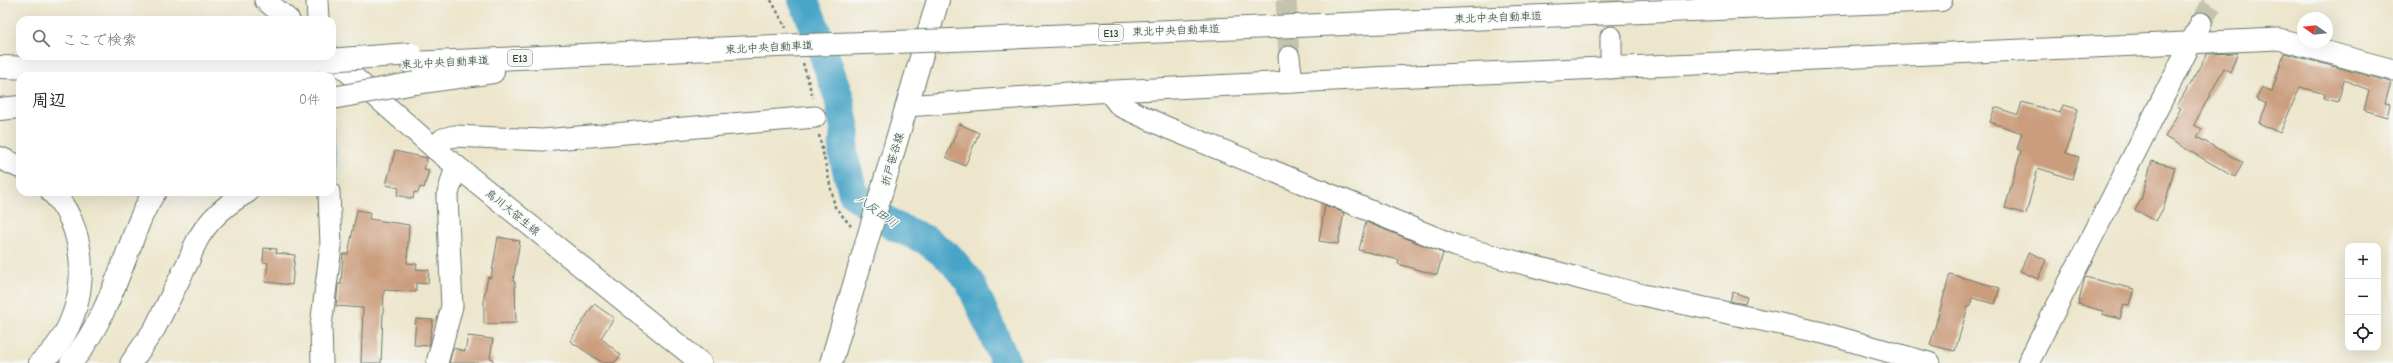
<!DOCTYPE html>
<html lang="ja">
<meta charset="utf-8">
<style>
body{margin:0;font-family:"Comic Neue","Klee One",sans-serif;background:#f6f6f6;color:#202124}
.controls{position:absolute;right:12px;bottom:12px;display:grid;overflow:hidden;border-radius:8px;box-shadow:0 4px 16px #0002}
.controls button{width:36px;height:36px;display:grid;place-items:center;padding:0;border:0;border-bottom:1px solid #e0e0e0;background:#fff;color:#202124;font:20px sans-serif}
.compass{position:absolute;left:2297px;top:12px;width:36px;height:36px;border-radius:50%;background:#fff;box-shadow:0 4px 16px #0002;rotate:285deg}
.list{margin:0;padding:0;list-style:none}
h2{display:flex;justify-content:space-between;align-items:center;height:52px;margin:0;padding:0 16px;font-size:17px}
h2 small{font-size:13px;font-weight:400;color:#757577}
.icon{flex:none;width:22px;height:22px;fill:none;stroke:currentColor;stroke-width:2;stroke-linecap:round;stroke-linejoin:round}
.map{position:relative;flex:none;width:2393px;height:363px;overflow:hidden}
.search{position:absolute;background:#fff;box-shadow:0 4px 16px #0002;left:16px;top:16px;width:320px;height:44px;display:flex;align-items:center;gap:10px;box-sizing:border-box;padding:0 14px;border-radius:12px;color:#757577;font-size:15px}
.panel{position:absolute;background:#fff;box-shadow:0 4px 16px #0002;left:16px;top:72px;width:320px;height:124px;border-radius:12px}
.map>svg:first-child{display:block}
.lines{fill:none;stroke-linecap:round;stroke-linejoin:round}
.stream{stroke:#49a5c7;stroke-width:5}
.river{stroke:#49a5c7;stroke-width:30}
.building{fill:#cb9d7d}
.minor-tunnel{stroke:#c4c4ae;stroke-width:21;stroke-dasharray:21 10;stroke-linecap:butt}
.minor-casing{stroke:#677869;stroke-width:23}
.major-casing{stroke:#677869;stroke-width:24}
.highway-casing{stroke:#677869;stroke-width:24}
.path{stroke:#677869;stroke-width:2.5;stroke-dasharray:3 3;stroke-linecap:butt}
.minor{stroke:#fff;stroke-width:21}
.major{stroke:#fff;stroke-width:22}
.highway{stroke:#fff;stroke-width:22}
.highway-bridge-casing{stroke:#677869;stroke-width:24;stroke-linecap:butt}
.highway-bridge{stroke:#fff;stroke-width:22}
.labels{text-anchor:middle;stroke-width:3;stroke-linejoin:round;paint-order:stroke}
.shield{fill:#f6f6f2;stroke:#60746d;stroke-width:1}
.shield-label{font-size:10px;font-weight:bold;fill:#1f3d34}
.street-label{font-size:11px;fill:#1f3d34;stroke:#f6f6f2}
.water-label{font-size:12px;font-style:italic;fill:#2c5c60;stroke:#f6f6f2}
</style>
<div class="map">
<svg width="2393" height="363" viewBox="0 0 2393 363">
<rect width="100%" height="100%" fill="#f6f6f2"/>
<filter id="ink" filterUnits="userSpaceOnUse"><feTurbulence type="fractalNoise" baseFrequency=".025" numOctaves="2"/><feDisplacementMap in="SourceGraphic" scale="8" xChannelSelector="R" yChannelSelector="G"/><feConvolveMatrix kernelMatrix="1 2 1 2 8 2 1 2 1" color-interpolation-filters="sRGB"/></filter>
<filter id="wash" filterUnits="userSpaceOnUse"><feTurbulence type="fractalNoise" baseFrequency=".012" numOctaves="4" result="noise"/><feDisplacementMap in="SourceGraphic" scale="16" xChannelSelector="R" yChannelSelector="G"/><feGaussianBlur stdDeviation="0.9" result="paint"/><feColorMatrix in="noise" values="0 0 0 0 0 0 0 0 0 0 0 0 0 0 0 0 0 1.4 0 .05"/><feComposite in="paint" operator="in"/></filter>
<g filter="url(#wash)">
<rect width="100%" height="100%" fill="#ede6cc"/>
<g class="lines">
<polyline class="stream" points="332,126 335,189"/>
<polyline class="river" points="803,0 812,20 839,98 845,129 843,154 853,193 892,225 926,240 950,258 970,282 1006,363"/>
</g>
<g id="blocks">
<g class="building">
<polygon points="2238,53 2230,72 2224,68 2194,125 2202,129 2197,137 2243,163 2235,177 2165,137 2181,108 2177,106 2207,54"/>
<polygon points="2284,53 2391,82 2385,103 2390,104 2387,117 2364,110 2369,90 2344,80 2338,102 2324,98 2325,94 2300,87 2280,133 2259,123 2267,104 2256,99 2262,87 2272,91"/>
<polygon points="2022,102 2060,113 2063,105 2078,109 2066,153 2079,157 2072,179 2038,168 2026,214 2005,208 2021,151 2017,149 2022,133 1990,122 1995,107 2018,115"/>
<polygon points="960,124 979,133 965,166 946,157"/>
<polygon points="395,151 427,158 424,169 429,170 424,188 420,187 418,193 414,192 413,199 397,195 399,188 386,185"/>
<polygon points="2152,161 2175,167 2164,207 2156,221 2135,210 2141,200"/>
<polygon points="1325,205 1344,213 1338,244 1319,241"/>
<polygon points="357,210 370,212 369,219 409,225 407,263 417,264 416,269 429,270 428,284 416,283 416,292 384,290 381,363 361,363 363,308 336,306 338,284 341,284 343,254 348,254"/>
<polygon points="1366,222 1443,253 1437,275 1398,264 1399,260 1359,250"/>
<polygon points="498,237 520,241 513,281 515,282 516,323 484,324 484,296 488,277 491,278"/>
<polygon points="264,248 277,249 276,253 295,255 292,285 265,282 268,263 263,262"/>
<polygon points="2029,252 2046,260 2038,279 2020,271"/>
<polygon points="1950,274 2000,288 1995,304 1972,298 1970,307 1968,307 1955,351 1930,345"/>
<polygon points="2085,277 2134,289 2129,305 2124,304 2120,319 2102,314 2103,311 2078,304"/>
<polygon points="1733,292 1747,297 1745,304 1730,301"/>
<polygon points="594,304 614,318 601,338 621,355 614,363 603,363 570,341"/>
<polygon points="416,319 433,320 429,346 414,345"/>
<polygon points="468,336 493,339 490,358 493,359 492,363 449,363 453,348 465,351"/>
</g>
</g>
</g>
<g filter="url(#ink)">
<use href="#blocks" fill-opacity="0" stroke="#677869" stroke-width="1"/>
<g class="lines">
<g class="minor-tunnel">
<polyline points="1286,0 1289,57"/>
<polyline points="1610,0 1611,37"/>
<polyline points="2201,23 2214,0"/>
</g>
<g class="minor-casing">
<g id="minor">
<polyline points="265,0 289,20"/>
<polyline points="317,0 318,20"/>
<polyline points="1611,37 1611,68"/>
<polyline points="320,56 321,76"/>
<polyline points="330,56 434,148 701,363"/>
<polyline points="1289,57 1292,82"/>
<polyline points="1108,91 1120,106 1168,128 1456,246 1643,295 1823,333 1929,363"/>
<polyline points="907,106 1095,92 1391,77 2279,39 2393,70"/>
<polyline points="434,148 443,139 454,136 543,140 815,117"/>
<path d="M131,363l24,-35 35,-70c8,-29 32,-52 58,-66"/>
<polyline points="322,363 321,326 331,246 329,192"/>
<polyline points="437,363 452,306 447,197 456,166"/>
<polyline points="2028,363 2201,23"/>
</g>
</g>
<g class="major-casing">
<polyline id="major" points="831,363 938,0"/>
</g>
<g class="highway-casing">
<g id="highway">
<polyline points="952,40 1941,0"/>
<polyline points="411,63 776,46"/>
<polyline points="0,67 71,69 271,64"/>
<polyline points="415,83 493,72"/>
<polyline points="0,109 20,107"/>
<polyline points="0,158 20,167"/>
<path d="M40,363c49,-38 55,-128 12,-171"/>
<path d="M71,363c27,-33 41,-70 56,-109 8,-21 15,-44 28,-62"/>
</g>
</g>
<g class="path">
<polyline points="771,0 786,28"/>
<polyline points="803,63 813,98"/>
<polyline points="819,135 835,207 851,226"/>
</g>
<use href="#minor" class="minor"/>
<use href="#major" class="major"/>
<use href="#highway" class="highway"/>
<g class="highway-bridge-casing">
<g id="highway-bridge">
<polyline points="776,46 952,40"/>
<polyline points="271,64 411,54"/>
<polyline points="332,98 415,83"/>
</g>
</g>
<use href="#highway-bridge" class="highway-bridge"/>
</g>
</g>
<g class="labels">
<g class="shield">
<rect x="1099" y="25" width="24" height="16" rx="3"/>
<rect x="508" y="50" width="24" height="16" rx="3"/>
</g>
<g class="shield-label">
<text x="1111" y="37">E13</text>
<text x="520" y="62">E13</text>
</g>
<g class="street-label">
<text transform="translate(1498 17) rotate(-2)" y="4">東北中央自動車道</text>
<text transform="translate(1176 30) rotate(-2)" y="4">東北中央自動車道</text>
<text transform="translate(769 47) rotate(-3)" y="4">東北中央自動車道</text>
<text transform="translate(445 62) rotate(-3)" y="4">東北中央自動車道</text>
<text transform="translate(892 159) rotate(-74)" y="4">折戸笹谷線</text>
<text transform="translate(513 212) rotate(39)" y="4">鳥川大笹生線</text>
</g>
<g class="water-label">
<text transform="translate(877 211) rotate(36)" y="4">八反田川</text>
</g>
</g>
</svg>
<div class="controls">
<button>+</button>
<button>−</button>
<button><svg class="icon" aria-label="locate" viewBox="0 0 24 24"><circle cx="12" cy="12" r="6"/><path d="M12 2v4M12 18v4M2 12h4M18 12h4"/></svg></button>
</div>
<svg class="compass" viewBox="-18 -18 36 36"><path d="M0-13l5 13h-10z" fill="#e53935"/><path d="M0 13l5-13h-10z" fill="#757577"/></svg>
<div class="search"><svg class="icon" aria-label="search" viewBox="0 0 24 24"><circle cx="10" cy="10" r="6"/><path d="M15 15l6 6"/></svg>ここで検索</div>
<section class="panel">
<h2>周辺<small>0件</small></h2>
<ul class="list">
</ul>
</section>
</div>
